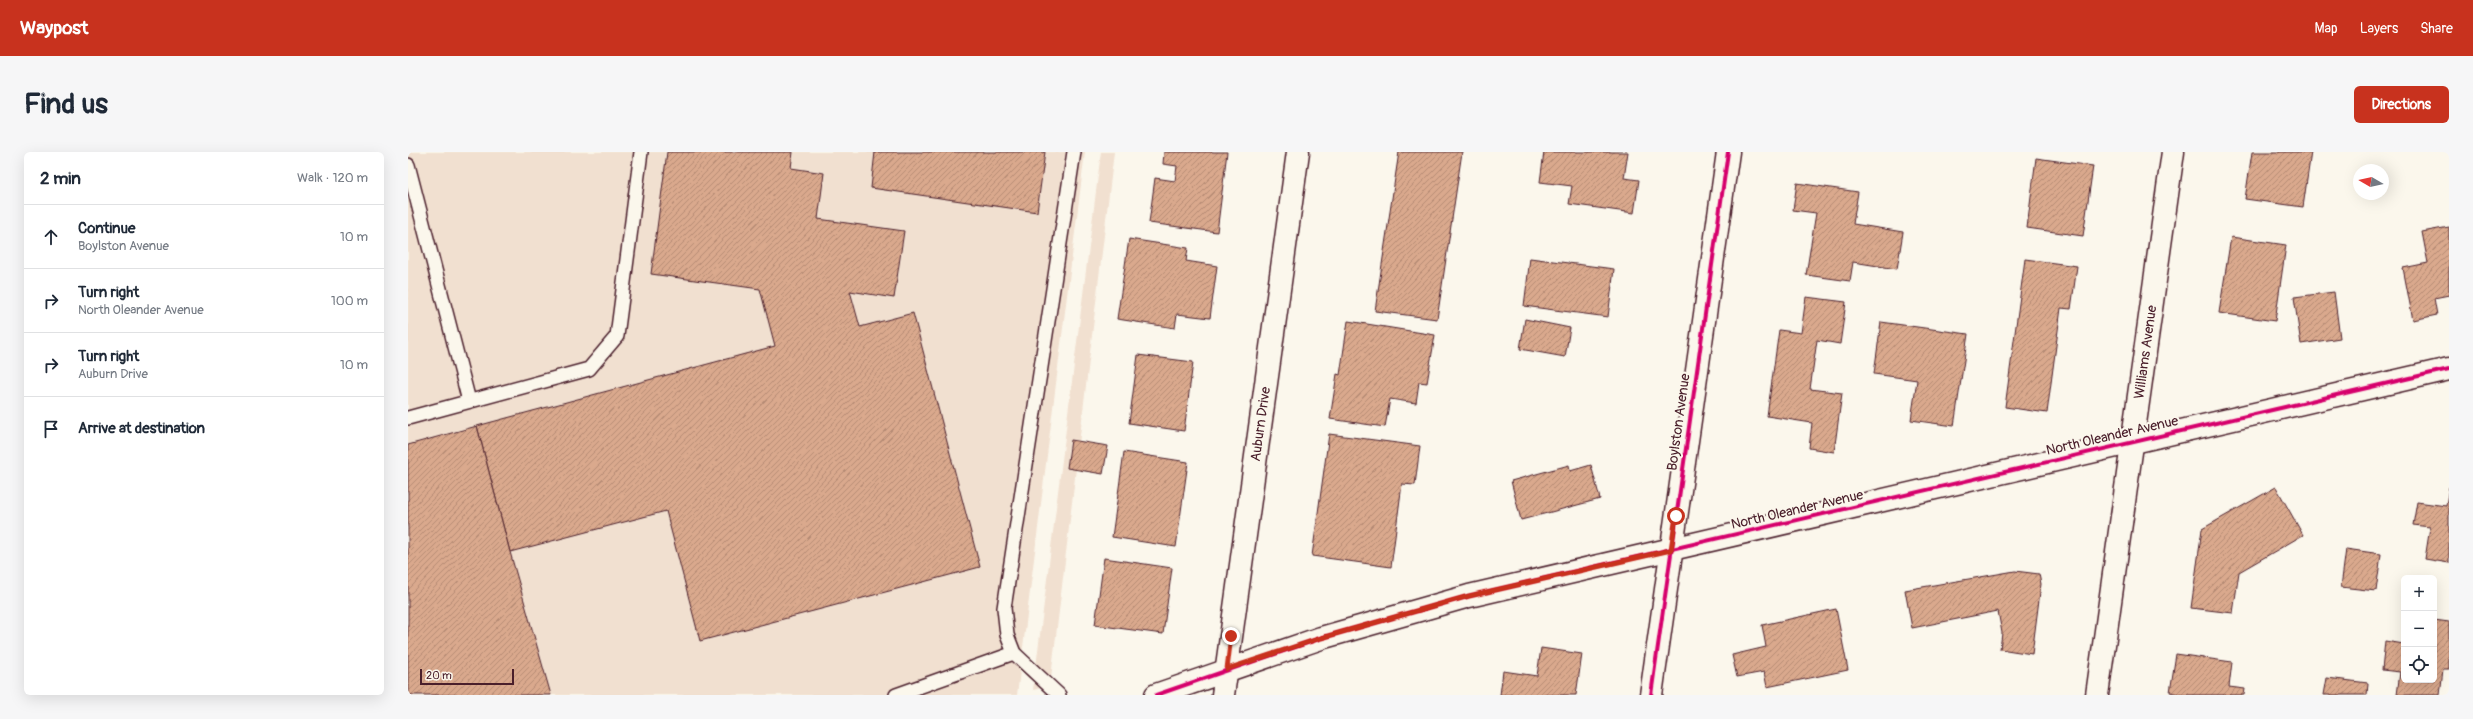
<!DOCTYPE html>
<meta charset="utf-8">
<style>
body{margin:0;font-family:Pangolin,sans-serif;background:#f6f6f7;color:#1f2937}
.controls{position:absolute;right:12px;bottom:12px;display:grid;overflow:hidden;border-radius:6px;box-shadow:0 4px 16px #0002}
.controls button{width:36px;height:36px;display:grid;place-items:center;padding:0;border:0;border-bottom:1px solid #e0e1e3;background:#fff;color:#1f2937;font:20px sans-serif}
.compass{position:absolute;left:1945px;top:12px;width:36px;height:36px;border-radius:50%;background:#fff;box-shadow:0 4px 16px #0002;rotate:279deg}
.scale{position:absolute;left:12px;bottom:10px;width:94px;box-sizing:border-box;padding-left:4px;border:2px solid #4a1f2b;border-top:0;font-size:11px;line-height:14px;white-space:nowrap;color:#4a1f2b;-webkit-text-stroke:3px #fbf7ec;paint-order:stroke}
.stop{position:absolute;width:12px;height:12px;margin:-9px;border:3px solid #c8321e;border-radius:50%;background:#fff}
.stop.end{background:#c8321e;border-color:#fff;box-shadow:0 1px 4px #0008}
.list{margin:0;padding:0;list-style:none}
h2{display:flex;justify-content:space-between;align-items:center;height:52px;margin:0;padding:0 16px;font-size:17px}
h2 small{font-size:13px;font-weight:400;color:#747a83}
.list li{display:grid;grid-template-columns:26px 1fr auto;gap:12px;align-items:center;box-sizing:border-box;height:64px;padding:0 16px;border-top:1px solid #e0e1e3}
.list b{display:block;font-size:15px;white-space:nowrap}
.list p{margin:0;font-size:13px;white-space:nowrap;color:#747a83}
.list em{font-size:13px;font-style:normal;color:#747a83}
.icon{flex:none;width:22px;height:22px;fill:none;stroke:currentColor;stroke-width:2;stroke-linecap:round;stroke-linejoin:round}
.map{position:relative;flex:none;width:2041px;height:543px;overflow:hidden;border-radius:6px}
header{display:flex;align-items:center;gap:24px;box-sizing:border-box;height:56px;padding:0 20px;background:#c8321e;color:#fff}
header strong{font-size:19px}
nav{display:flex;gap:22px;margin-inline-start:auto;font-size:14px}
.intro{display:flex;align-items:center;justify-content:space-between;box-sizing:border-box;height:96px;padding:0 24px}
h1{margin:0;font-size:28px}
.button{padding:10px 18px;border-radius:6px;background:#c8321e;color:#fff;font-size:14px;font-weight:700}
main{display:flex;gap:24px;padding:0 24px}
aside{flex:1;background:#fff;border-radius:6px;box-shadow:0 4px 16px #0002}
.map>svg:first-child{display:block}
.built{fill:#f1e0d0}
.building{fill:url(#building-hatch);stroke:#4a1f2b}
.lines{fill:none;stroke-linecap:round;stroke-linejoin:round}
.service-casing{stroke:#4a1f2b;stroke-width:16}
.minor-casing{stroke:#4a1f2b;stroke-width:25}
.service{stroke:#fbf7ec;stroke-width:13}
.minor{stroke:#fbf7ec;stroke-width:22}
.cycleway-casing{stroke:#fbf7ec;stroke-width:6}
.cycleway{stroke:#d6006c;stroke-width:4}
.route{stroke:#c8321e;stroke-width:5}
.labels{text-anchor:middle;stroke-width:4;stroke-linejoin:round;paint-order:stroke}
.street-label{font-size:14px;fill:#4a1f2b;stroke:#fbf7ec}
</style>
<header>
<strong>Waypost</strong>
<nav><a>Map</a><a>Layers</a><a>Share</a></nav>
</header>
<div class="intro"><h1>Find us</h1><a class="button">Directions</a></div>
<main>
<aside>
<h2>2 min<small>Walk · 120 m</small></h2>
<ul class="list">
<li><svg class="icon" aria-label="ahead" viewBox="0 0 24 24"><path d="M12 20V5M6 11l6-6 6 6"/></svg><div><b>Continue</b><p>Boylston Avenue</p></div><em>10 m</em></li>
<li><svg class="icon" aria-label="right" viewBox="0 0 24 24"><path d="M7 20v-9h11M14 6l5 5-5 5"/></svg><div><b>Turn right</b><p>North Oleander Avenue</p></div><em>100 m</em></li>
<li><svg class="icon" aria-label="right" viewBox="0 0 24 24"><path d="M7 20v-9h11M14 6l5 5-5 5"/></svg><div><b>Turn right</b><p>Auburn Drive</p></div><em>10 m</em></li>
<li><svg class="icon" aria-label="arrive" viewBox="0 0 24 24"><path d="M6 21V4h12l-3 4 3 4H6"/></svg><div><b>Arrive at destination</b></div></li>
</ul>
</aside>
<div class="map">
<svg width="2041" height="543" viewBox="0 0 2041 543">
<defs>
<pattern id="building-hatch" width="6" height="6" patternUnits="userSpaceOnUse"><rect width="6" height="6" fill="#daa98d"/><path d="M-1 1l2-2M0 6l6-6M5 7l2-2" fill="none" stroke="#b38973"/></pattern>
</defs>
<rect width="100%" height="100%" fill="#fbf7ec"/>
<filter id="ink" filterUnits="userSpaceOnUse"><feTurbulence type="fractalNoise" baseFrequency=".025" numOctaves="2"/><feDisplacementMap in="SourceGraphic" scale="8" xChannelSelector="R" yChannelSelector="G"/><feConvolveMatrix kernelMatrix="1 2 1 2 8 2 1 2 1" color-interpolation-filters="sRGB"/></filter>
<g filter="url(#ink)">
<g class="built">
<polygon points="0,0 677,0 609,543 0,543"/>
<polygon points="693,0 706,0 642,534 625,538"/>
</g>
<g class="building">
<polygon points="259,0 385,0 383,16 416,21 410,67 496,79 486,146 442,139 452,175 505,161 572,415 292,489 258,359 102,400 69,274 367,194 352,137 243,122"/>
<polygon points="467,0 637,0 629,60 463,36"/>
<polygon points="756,0 819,0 809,80 741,71 747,26 767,29 769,14 755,12"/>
<polygon points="991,0 1054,0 1029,167 967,159"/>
<polygon points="1136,0 1220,0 1216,26 1231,28 1226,61 1161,52 1164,34 1132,30"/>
<polygon points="1844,0 1903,0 1895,55 1837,47"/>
<polygon points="1628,6 1685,14 1675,84 1619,76"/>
<polygon points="1389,31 1450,40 1445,72 1495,80 1489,117 1445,110 1442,129 1398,123 1408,61 1385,58"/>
<polygon points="2041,75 2041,143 2026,146 2029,163 2005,168 1995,116 2020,111 2014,80"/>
<polygon points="1823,85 1878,93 1867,169 1811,161"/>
<polygon points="721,87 780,96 778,109 809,114 802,166 769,162 767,176 709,167"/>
<polygon points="1122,106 1206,117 1200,165 1116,154"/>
<polygon points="1617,107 1669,114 1663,157 1653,156 1639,261 1597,255"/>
<polygon points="1926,140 1932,186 1893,192 1886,145"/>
<polygon points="1398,145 1438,150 1432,192 1409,188 1402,237 1434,241 1426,300 1401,296 1404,271 1359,264 1371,178 1393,181"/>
<polygon points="1117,167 1162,176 1157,205 1112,197"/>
<polygon points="940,169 1027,183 1019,231 1011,230 1008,251 982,247 977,275 922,267 929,222 932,223"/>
<polygon points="1473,170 1560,182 1546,274 1503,268 1509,228 1466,222"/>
<polygon points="730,203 785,210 776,279 721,271"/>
<polygon points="69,274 102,400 143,543 0,543 0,293"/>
<polygon points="921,282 1012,294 1007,333 994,332 983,415 904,404"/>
<polygon points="663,288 700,294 695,322 659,316"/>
<polygon points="716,300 780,310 768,395 704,385"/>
<polygon points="1161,313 1162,319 1183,313 1192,347 1113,368 1103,329"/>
<polygon points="1868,335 1895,383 1831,420 1825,461 1783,456 1794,377"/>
<polygon points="2041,335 2041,411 2017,407 2022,375 2005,373 2009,350 2038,354"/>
<polygon points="1938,397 1973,402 1968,439 1933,435"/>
<polygon points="696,406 764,416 755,482 687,473"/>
<polygon points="1607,419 1631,422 1633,432 1624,502 1592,497 1594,481 1590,459 1504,476 1497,438"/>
<polygon points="1428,457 1440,518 1359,535 1356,520 1329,525 1324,503 1358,495 1354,473"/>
<polygon points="2026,468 2041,470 2041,517 2035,517 2032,543 1989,543 1992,520 1974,518 1977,489 1996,492 1996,528 2026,528"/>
<polygon points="1133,496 1174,502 1168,543 1092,543 1095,519 1129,524"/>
<polygon points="1768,502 1824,510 1821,535 1837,537 1836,543 1775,543 1762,540"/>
<polygon points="1919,526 1960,531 1959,543 1916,543"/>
</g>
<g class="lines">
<g class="service-casing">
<g id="service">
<polyline points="0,13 61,249"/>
<polyline points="0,266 181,217 209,184 233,0"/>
<polyline points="488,543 606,501"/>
<polyline points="651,543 606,501 599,483 596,456 666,0"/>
</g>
</g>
<g class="minor-casing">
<g id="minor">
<polyline points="748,543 913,486 1061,444 2041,217"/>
<polyline points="815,543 890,0"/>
<polyline points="1243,543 1320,0"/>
<polyline points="1689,543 1765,0"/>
</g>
</g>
<use href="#service" class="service"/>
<use href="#minor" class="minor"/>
<g class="cycleway-casing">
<g id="cycleway">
<polyline points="748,543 913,486 1061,444 2041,217"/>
<polyline points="1243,543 1320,0"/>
</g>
</g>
<use href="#cycleway" class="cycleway"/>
</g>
</g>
<g class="lines" filter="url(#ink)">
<polyline class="route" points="823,484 819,517 913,486 1061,444 1263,398 1268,364"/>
</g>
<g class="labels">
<g class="street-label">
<text transform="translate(1737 200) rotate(-82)" y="5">Williams Avenue</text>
<text transform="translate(1270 270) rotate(-82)" y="5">Boylston Avenue</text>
<text transform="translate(852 272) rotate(-82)" y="5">Auburn Drive</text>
<text transform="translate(1704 283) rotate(-13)" y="5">North Oleander Avenue</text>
<text transform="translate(1389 357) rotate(-13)" y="5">North Oleander Avenue</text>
</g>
</g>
</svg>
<div class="controls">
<button>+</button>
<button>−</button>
<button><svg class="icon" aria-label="locate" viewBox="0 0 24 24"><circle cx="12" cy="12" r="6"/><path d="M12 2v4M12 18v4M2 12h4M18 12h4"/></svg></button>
</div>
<svg class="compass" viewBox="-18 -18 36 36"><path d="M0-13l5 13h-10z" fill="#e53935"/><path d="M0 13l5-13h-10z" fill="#747a83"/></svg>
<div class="scale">20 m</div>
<div class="stop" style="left:1268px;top:364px"></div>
<div class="stop end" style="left:823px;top:484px"></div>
</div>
</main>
